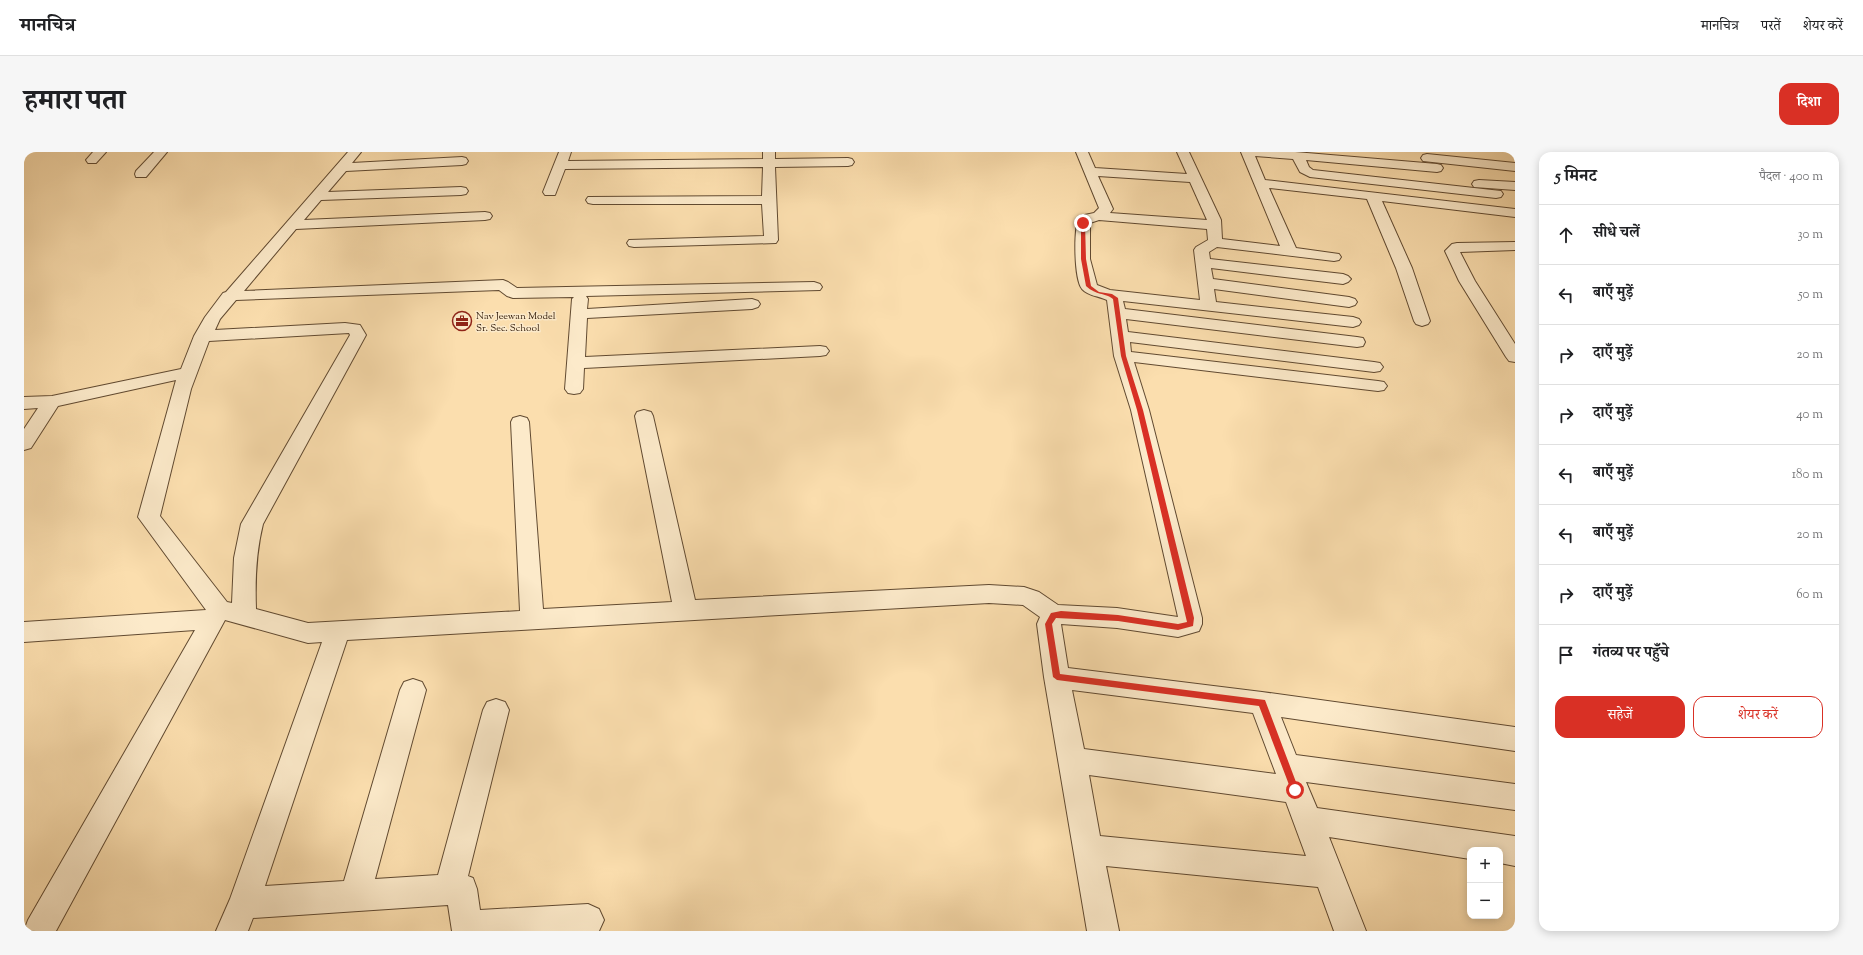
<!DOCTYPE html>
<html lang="hi">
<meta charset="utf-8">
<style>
body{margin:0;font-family:"Sorts Mill Goudy","Noto Serif Devanagari",serif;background:#f6f6f6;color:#202124}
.controls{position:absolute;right:12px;bottom:12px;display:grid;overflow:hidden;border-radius:8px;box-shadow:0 2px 10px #0003}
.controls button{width:36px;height:36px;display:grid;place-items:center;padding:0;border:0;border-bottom:1px solid #e0e0e0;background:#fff;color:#202124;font:20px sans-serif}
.stop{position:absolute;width:12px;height:12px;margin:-9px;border:3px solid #d93025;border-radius:50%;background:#fff}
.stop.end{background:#d93025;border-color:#fff;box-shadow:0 1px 4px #0008}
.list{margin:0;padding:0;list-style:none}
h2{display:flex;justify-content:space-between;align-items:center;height:52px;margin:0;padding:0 16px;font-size:17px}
h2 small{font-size:13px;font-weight:400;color:#757577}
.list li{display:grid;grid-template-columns:26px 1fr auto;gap:12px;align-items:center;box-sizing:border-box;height:60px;padding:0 16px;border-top:1px solid #e0e0e0}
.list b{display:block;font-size:15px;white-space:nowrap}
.list em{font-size:13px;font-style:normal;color:#757577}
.actions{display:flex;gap:8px;padding:12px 16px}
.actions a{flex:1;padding:9px 0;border:1px solid #d93025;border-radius:12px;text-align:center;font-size:14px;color:#d93025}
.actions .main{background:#d93025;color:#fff}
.icon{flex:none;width:22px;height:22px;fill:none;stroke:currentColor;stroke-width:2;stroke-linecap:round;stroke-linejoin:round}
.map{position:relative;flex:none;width:1491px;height:779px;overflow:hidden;border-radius:12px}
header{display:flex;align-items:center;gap:24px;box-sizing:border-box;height:56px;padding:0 20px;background:#fff;border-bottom:1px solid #e0e0e0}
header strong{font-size:19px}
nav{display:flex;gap:22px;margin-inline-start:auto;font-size:14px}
.intro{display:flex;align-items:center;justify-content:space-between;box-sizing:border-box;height:96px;padding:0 24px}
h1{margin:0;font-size:28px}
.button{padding:10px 18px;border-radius:12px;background:#d93025;color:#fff;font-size:14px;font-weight:700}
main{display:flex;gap:24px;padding:0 24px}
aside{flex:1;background:#fff;border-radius:12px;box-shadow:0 2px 10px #0003}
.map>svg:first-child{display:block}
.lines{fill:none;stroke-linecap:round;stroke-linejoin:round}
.minor-casing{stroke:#614a31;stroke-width:2}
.minor{fill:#fceaca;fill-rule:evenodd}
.route{fill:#d93025}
.labels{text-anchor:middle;stroke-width:3;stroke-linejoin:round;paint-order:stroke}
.far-poi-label{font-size:10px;fill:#2e1807;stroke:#fceaca;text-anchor:start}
</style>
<header>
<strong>मानचित्र</strong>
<nav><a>मानचित्र</a><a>परतें</a><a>शेयर करें</a></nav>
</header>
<div class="intro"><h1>हमारा पता</h1><a class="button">दिशा</a></div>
<main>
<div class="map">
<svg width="1491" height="779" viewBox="0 0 1491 779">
<rect width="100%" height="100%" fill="#fbdeae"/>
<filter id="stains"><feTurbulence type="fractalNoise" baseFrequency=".005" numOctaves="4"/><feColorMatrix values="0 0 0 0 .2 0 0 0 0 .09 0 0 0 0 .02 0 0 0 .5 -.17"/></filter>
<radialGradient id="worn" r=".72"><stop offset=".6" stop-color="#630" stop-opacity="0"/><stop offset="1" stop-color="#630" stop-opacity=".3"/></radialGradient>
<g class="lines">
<g class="minor-casing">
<g id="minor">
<polygon points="69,0 82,0 72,11 64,11 62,8"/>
<polygon points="130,0 143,0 122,25 112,25 111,22 112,19"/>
<path d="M324,0h13l-9,11 110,-6 4,1 2,3 -2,3 -4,1 -116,6 -18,21 133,-5 5,1 2,3 -2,3 -5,1 -140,5 -17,20 181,-8 5,1 2,3 -2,3 -5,1 -189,9 -52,62 259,-11 5,2 9,6 297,-6 6,2 2,3 -2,3 -234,6 2,3 -1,10 165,-10 6,2 2,3 -2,3 -6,2 -165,9 -2,39 235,-11 6,1 3,4 -3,4 -6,1 -236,12 -1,21 -3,4 -6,1 -6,-1 -3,-4 7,-90 2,-2 -61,1 -6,-2 -8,-6 -263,10 -16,19 -5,11 130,-7 15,2 6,10 -103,189c-7,28 -8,56 -7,85l52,14 212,-12 -9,-189 2,-4 7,-2 7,2 2,4 14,187 129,-7 -37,-186 2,-4 7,-2 7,2 2,4 42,184 294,-15 35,2 15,5 19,13 59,3 61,9 -47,-207 -17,-54 -7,-56c-8,-4 -19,-4 -25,-11 -8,-10 -9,-63 -2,-73l14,-3 5,-5 -23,-56h12l7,16 92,6 -10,-22h12l32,68 1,19 58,7 -39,-94h54l142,12 4,1 2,3 -2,3 -4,1 -131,-12 3,7 4,3 188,21 2,3 -2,3 -5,1 -186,-21 -10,-5 -7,-13 -38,-3 10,24 250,29v8l-133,-16 30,67 18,53 -2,3 -6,2 -6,-2 -2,-3 -18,-53 -29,-69 -98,-11 27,60 43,6 2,3 -2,3 -5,1 -117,-14 -8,5 1,7 133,15 5,2 3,3 -3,3 -5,2 -132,-16 2,11 136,18 6,2 2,3 -2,3 -6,2 -135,-18 2,13 137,15 6,2 2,3 -2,3 -6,2 -230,-26 2,8 232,28 6,1 2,4 -2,4 -6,1 -231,-28 2,13 246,30 6,1 3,4 -3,4 -6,1 -244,-30 1,10 247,29 6,1 3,4 -3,4 -6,1 -244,-29 15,48 53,208v6l-3,7 -21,6 -61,-9 -56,-4 7,44 194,24 253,35v24l-234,-34 15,38 219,29v26l-209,-28 11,26 198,28v30l-15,-3v-13h-30v9l-141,-22 37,94h-32l-16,-44 -212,-21 13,65h-32l-43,-254 -7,-53 3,-7 -17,-12 -34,-2 -642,37 -82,246 79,-5 56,-191 4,-8 9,-3 9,3 4,8 -51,189 63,-4 45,-165 4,-8 9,-3 9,3 4,8 -41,166 5,2 4,11 3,21 108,-6 11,5 5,11 -5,11h-147l-4,-26 -195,13 -5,13h-32l14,-32 92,-257 -14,1 -83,-23 -169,311h-32l4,-11 167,-290 -171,12v-20l182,-12 -68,-93 38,-137 -118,26 -27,42 -7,2v-21l14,-21 -14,1v-12l28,-1 129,-27 13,-33 11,-19 18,-24 3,-1zM1074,24l92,6 17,38 -97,-7 3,-4zM1075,68l108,9 1,11 -12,7 -2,3 6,50 -90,-10 -13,-5 -7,-26v-36zM325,181l1,2 -109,189 -7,34 -2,45 -5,-1 -67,-86 31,-127 18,-48zM1048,538l181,23 23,61 -192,-25zM1065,623l197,27 20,54 -206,-20z"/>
<polygon points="535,0 547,0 544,9 739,7 739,0 751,0 751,7 824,6 828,7 830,10 828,13 824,14 751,15 754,88 752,91 610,95 605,94 603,91 605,88 740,84 738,52 569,52 564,51 562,48 564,45 738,44 739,15 541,17 531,43 521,43 519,40"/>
<polygon points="1403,2 1491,11 1491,19 1399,9 1397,6 1399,3"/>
<polygon points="1455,28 1491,30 1491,38 1450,35 1448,32 1450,29"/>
<polygon points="1491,90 1491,98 1436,100 1451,129 1491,192 1491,210 1485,209 1482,205 1435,129 1421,99 1428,92 1433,91"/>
</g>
</g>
<use href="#minor" class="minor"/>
</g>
<path class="route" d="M1059,70l2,1 1,36 5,27 8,6 13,2 6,4 8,58 17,54 51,208 -1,8 -15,4 -60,-9 -62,-3 -4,6 8,50 205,26 34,90 -4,4 -4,-4 -32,-84 -202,-26 -4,-3 -8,-53 6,-11 10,-2 57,4 60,9 9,-2 -50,-212 -16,-54 -8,-57c-9,-7 -16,-3 -27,-13l-5,-27v-36z"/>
<defs>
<g id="office-ring" transform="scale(1)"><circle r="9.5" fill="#fceaca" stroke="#8f2418" stroke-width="1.5"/><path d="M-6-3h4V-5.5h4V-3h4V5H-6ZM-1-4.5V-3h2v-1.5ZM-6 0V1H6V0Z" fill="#8f2418"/></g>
</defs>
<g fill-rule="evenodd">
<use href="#office-ring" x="438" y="169"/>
</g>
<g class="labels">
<g class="far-poi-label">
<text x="452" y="167">Nav Jeewan Model<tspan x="452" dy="12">Sr. Sec. School</tspan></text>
</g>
</g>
<rect width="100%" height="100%" filter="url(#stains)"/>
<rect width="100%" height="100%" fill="url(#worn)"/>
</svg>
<div class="controls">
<button>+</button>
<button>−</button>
</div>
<div class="stop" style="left:1271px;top:638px"></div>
<div class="stop end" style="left:1059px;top:71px"></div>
</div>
<aside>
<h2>5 मिनट<small>पैदल · 400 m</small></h2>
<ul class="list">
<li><svg class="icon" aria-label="ahead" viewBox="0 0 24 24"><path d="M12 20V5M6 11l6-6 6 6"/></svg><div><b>सीधे चलें</b></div><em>30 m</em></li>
<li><svg class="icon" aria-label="left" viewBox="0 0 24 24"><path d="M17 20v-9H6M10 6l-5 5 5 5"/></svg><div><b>बाएँ मुड़ें</b></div><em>50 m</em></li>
<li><svg class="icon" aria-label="right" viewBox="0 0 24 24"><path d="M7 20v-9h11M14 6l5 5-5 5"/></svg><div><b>दाएँ मुड़ें</b></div><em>20 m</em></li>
<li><svg class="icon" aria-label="right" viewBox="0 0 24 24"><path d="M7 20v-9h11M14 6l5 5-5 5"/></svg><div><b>दाएँ मुड़ें</b></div><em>40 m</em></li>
<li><svg class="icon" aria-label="left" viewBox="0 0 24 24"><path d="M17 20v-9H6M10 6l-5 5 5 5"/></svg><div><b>बाएँ मुड़ें</b></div><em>180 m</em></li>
<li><svg class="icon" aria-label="left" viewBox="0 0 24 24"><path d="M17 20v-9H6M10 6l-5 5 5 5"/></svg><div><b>बाएँ मुड़ें</b></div><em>20 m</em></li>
<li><svg class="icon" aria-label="right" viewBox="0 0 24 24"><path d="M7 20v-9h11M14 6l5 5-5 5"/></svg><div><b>दाएँ मुड़ें</b></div><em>60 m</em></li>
<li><svg class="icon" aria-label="arrive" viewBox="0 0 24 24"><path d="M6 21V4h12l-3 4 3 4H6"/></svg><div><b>गंतव्य पर पहुँचे</b></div></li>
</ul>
<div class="actions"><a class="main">सहेजें</a><a>शेयर करें</a></div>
</aside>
</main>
